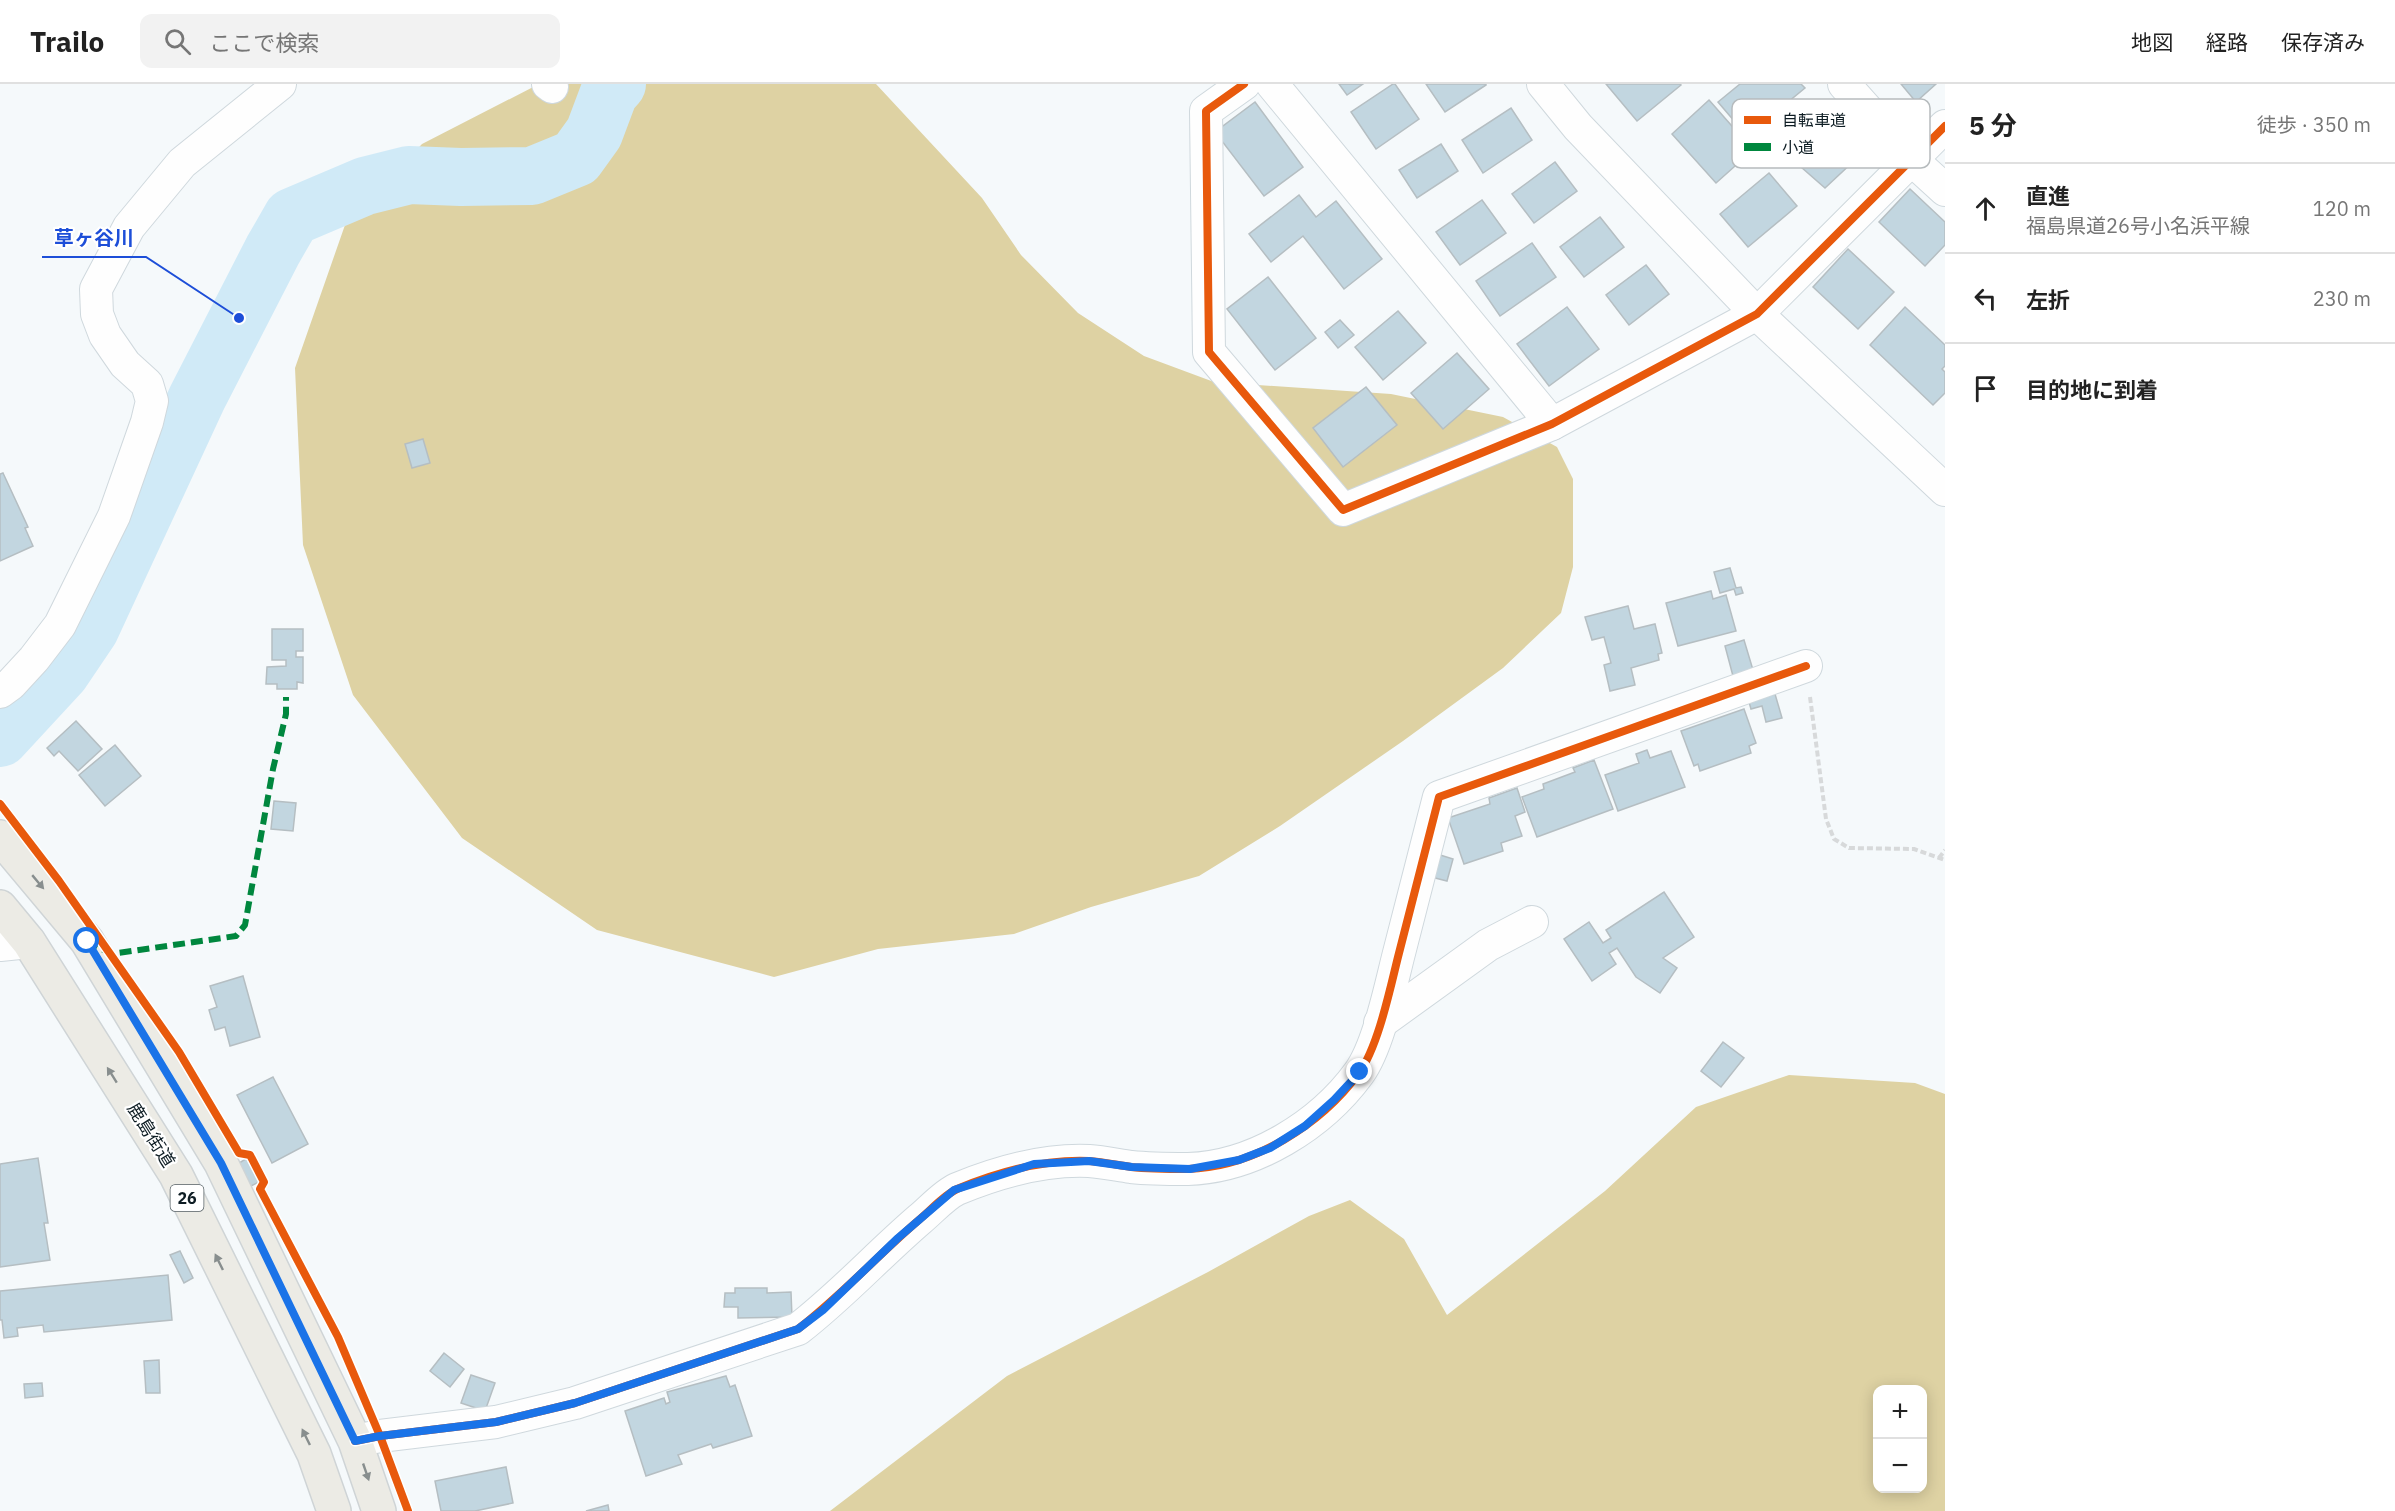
<!DOCTYPE html>
<html lang="ja">
<meta charset="utf-8">
<style>
body{margin:0;font-family:"IBM Plex Sans","Noto Sans JP",sans-serif;background:#f2f2f2;color:#222}
.controls{position:absolute;right:18px;bottom:18px;display:grid;overflow:hidden;border-radius:12px;box-shadow:0 3px 15px #0003}
.controls button{width:54px;height:54px;display:grid;place-items:center;padding:0;border:0;border-bottom:2px solid #e0e0e0;background:#fff;color:#222;font:30px sans-serif}
.stop{position:absolute;width:18px;height:18px;margin:-14px;border:4px solid #1a73e8;border-radius:50%;background:#fff}
.stop.end{background:#1a73e8;border-color:#fff;box-shadow:0 2px 6px #0008}
.list{margin:0;padding:0;list-style:none}
h2{display:flex;justify-content:space-between;align-items:center;height:78px;margin:0;padding:0 24px;font-size:26px}
h2 small{font-size:20px;font-weight:400;color:#767676}
.list li{display:grid;grid-template-columns:39px 1fr auto;gap:18px;align-items:center;box-sizing:border-box;height:90px;padding:0 24px;border-top:2px solid #e0e0e0}
.list b{display:block;font-size:22px;white-space:nowrap}
.list p{margin:0;font-size:20px;white-space:nowrap;color:#767676}
.list em{font-size:20px;font-style:normal;color:#767676}
.icon{flex:none;width:33px;height:33px;fill:none;stroke:currentColor;stroke-width:2;stroke-linecap:round;stroke-linejoin:round}
.map{position:relative;flex:none;width:1945px;height:1427px;overflow:hidden}
header{display:flex;align-items:center;gap:36px;box-sizing:border-box;height:84px;padding:0 30px;background:#fff;border-bottom:2px solid #e0e0e0}
header strong{font-size:28px}
nav{display:flex;gap:33px;margin-inline-start:auto;font-size:21px}
.search{width:420px;height:54px;background:#f2f2f2;display:flex;align-items:center;gap:15px;box-sizing:border-box;padding:0 21px;border-radius:12px;color:#767676;font-size:22px}
main{display:flex}
aside{flex:1;background:#fff}
.map>svg:first-child{display:block}
.forest{fill:#ded2a3;fill-rule:evenodd}
.lines{fill:none;stroke-linecap:round;stroke-linejoin:round}
.river{stroke:#d0eaf7;stroke-width:58}
.building{fill:#c2d6e0;stroke:#b5bec2;stroke-width:1.5}
.minor-casing{stroke:#cfd8dd;stroke-width:34}
.major-casing{stroke:#cfd4d6;stroke-width:36}
.path{stroke:#d7d9da;stroke-width:4;stroke-dasharray:6 3;stroke-linecap:butt}
.minor{stroke:#fefefe;stroke-width:32}
.major{stroke:#ecebe5;stroke-width:33}
.quiet{stroke:#00873e;stroke-width:6;stroke-dasharray:12 6;stroke-linecap:butt}
.cycleway-casing{stroke:#fff;stroke-width:11}
.cycleway{stroke:#e8590c;stroke-width:8}
.oneway{fill:#888e8e}
.route{stroke:#1a73e8;stroke-width:8}
.labels{text-anchor:middle;stroke-width:4.5;stroke-linejoin:round;paint-order:stroke}
.shield{fill:#fff;stroke:#566065;stroke-width:1.5}
.shield-label{font-size:16px;font-weight:bold;fill:#0d1c23}
.street-label{font-size:18px;fill:#0d1c23;stroke:#fff}
.key{fill:#fff;stroke:#b6bbbd;stroke-width:1.5}
.key-label{font-size:16px;fill:#0d1c23}
.leader{fill:none;stroke:#1d4ed8;stroke-width:2}
.callout-dot{fill:#1d4ed8;stroke:#fff;stroke-width:2}
.callout-label{font-size:20px;text-anchor:middle;font-weight:bold;fill:#1d4ed8;stroke:#fff;stroke-width:4.5;stroke-linejoin:round;paint-order:stroke}
</style>
<header>
<strong>Trailo</strong>
<div class="search"><svg class="icon" aria-label="search" viewBox="0 0 24 24"><circle cx="10" cy="10" r="6"/><path d="M15 15l6 6"/></svg>ここで検索</div>
<nav><a>地図</a><a>経路</a><a>保存済み</a></nav>
</header>
<main>
<div class="map">
<svg width="1945" height="1427" viewBox="0 0 1945 1427">
<rect width="100%" height="100%" fill="#f5f9fb"/>
<g class="forest">
<polygon points="539,0 876,0 982,114 1021,171 1078,229 1144,272 1214,298 1391,310 1503,333 1557,363 1573,395 1573,483 1561,529 1503,584 1403,657 1280,742 1199,792 1091,823 1014,850 878,865 774,893 597,846 462,754 353,611 303,461 295,284 345,141 422,60"/>
<path d="M1789,991l126,8 30,11v417h-1115l177,-135 201,-104 101,-56 41,-16 54,39 43,76 158,-124 91,-84zM1878,1306h44v98h-44z"/>
</g>
<g class="lines">
<polyline class="river" points="0,654 61,588 90,545 197,314 273,166 292,133 365,102 409,91 461,93 532,92 576,74 594,49 609,9 617,0"/>
</g>
<g class="building">
<polygon points="1339,0 1363,0 1347,11"/>
<polygon points="1393,0 1395,0 1419,35 1376,65 1351,28"/>
<polygon points="1426,0 1486,0 1486,1 1445,28"/>
<polygon points="1606,0 1680,0 1681,1 1637,37"/>
<polygon points="1740,0 1801,0 1805,4 1747,52 1718,18"/>
<polygon points="1901,0 1936,0 1916,18"/>
<polygon points="1709,16 1753,66 1716,99 1672,50"/>
<polygon points="1255,18 1303,83 1264,112 1215,48"/>
<polygon points="1511,24 1532,56 1483,89 1462,56"/>
<polygon points="1841,30 1871,61 1825,104 1785,69 1820,35 1828,40"/>
<polygon points="1441,60 1458,87 1417,114 1399,86"/>
<polygon points="1555,78 1577,107 1534,139 1512,110"/>
<polygon points="1769,89 1797,122 1748,163 1720,130"/>
<polygon points="1910,105 1945,138 1945,161 1925,182 1879,138"/>
<polygon points="1299,111 1316,133 1336,117 1382,175 1344,205 1303,152 1271,178 1249,150"/>
<polygon points="1482,116 1506,149 1460,181 1436,148"/>
<polygon points="1600,133 1624,163 1584,193 1560,163"/>
<polygon points="1532,159 1556,193 1500,232 1476,197"/>
<polygon points="1848,165 1894,208 1858,245 1813,203"/>
<polygon points="1646,181 1669,210 1629,241 1606,211"/>
<polygon points="1268,193 1316,254 1275,286 1227,225"/>
<polygon points="1567,223 1599,265 1549,302 1517,260"/>
<polygon points="1905,223 1945,261 1945,282 1942,285 1945,288 1945,309 1933,321 1870,261"/>
<polygon points="1398,227 1426,259 1383,296 1355,263"/>
<polygon points="1340,236 1354,251 1338,264 1325,248"/>
<polygon points="1457,269 1489,305 1443,345 1411,309"/>
<polygon points="1366,303 1397,341 1343,383 1313,344"/>
<polygon points="423,355 430,379 412,384 405,360"/>
<polygon points="3,389 28,443 25,444 33,462 0,477 0,390"/>
<polygon points="1730,484 1736,504 1741,503 1743,509 1736,511 1734,505 1720,509 1714,488"/>
<polygon points="1711,507 1713,515 1726,511 1736,547 1678,562 1666,519"/>
<polygon points="1628,522 1634,545 1655,540 1662,569 1658,570 1659,576 1631,584 1635,601 1610,607 1604,581 1611,579 1604,553 1592,556 1585,533"/>
<polygon points="272,545 303,545 303,567 296,567 296,573 303,573 303,599 297,598 297,605 277,605 277,600 266,600 267,583 286,582 286,576 272,576"/>
<polygon points="1744,556 1753,586 1733,592 1725,562"/>
<polygon points="1775,610 1782,634 1766,638 1762,622 1751,625 1749,618"/>
<polygon points="1744,625 1756,659 1749,662 1751,669 1700,687 1698,680 1694,682 1681,647"/>
<polygon points="76,637 102,665 78,687 59,667 54,672 47,664"/>
<polygon points="115,661 141,692 105,722 79,691"/>
<polygon points="1647,666 1650,674 1671,667 1685,703 1618,727 1605,691 1639,679 1636,670"/>
<polygon points="1594,676 1613,725 1537,753 1522,713 1544,705 1543,700 1575,688 1573,684"/>
<polygon points="1517,704 1525,728 1515,732 1522,752 1501,759 1503,767 1464,780 1448,734 1490,720 1489,714"/>
<polygon points="274,717 296,719 293,747 271,745"/>
<polygon points="1437,770 1453,775 1447,797 1431,793"/>
<polygon points="1664,808 1694,853 1663,874 1677,884 1660,909 1636,893 1617,864 1609,869 1616,880 1592,897 1564,855 1589,838 1603,859 1611,854 1606,846"/>
<polygon points="243,892 260,953 230,962 225,943 215,946 209,926 217,923 210,902"/>
<polygon points="1723,958 1744,974 1721,1003 1701,987"/>
<polygon points="273,993 308,1060 272,1079 237,1011"/>
<polygon points="249,1073 261,1097 251,1102 239,1079"/>
<polygon points="38,1074 48,1139 44,1139 50,1176 0,1183 0,1080"/>
<polygon points="180,1167 193,1194 184,1199 170,1171"/>
<polygon points="168,1191 172,1236 44,1248 43,1241 17,1244 18,1252 4,1254 2,1236 0,1236 0,1207"/>
<polygon points="735,1204 767,1204 767,1209 791,1208 792,1233 738,1234 738,1223 724,1223 725,1209 735,1209"/>
<polygon points="444,1269 464,1285 450,1303 430,1287"/>
<polygon points="159,1276 160,1309 146,1309 144,1277"/>
<polygon points="471,1291 495,1299 485,1327 461,1319"/>
<polygon points="726,1292 730,1303 735,1301 752,1352 713,1364 711,1360 678,1371 682,1380 646,1392 625,1327 664,1314 666,1320 670,1318 667,1308"/>
<polygon points="42,1299 43,1312 25,1314 24,1300"/>
<polygon points="506,1383 513,1419 475,1427 441,1427 435,1397"/>
<polygon points="608,1421 609,1427 586,1427"/>
</g>
<g class="lines">
<g class="minor-casing">
<g id="minor">
<polyline points="548,0 552,3"/>
<polyline points="1244,0 1206,27 1209,268 1343,426 1552,340 1757,230 1945,42"/>
<polyline points="1272,0 1552,340"/>
<polyline points="1543,0 1578,43 1757,230 1945,406"/>
<polyline points="1844,0 1911,75 1945,106"/>
<polyline points="0,608 11,600 34,575 60,541 114,432 147,338 152,317 147,300 125,280 105,251 97,230 96,205 129,143 182,79 280,0"/>
<polyline points="0,861 29,858"/>
<polyline points="1380,939 1488,861 1532,838"/>
<path d="M355,1357l25,-5 116,-14 79,-19 223,-74c43,-33 80,-74 122,-110 11,-9 24,-24 37,-30 41,-17 87,-30 132,-28 14,1 28,4 42,6 19,2 38,2 57,2 66,-2 133,-44 171,-96 19,-26 31,-84 39,-116 14,-53 27,-107 41,-160l367,-131"/>
</g>
</g>
<g class="major-casing">
<g id="major">
<polyline points="0,753 87,857 221,1079 355,1357 379,1427"/>
<polyline points="0,823 29,858 176,1091 314,1370 334,1427"/>
</g>
</g>
<g class="path">
<polyline points="1810,613 1826,735 1834,755 1849,764 1914,765 1945,776"/>
<polyline points="1939,774 1945,766"/>
</g>
<use href="#minor" class="minor"/>
<use href="#major" class="major"/>
<polyline class="quiet" points="87,857 111,870 236,852 245,841 273,685 286,630 286,613"/>
<g class="cycleway-casing">
<g id="cycleway">
<polyline points="1244,0 1206,27 1209,268 1343,426 1552,340 1757,230 1945,42"/>
<polyline points="0,720 59,797 179,968 239,1069 250,1071 264,1098 260,1105 338,1253 380,1352 408,1427"/>
<path d="M355,1357l25,-5 116,-14 79,-19 223,-74c43,-33 80,-74 122,-110 11,-9 24,-24 37,-30 41,-17 87,-30 132,-28 14,1 28,4 42,6 19,2 38,2 57,2 66,-2 133,-44 171,-96 19,-26 31,-84 39,-116 14,-53 27,-107 41,-160l367,-131"/>
</g>
</g>
<use href="#cycleway" class="cycleway"/>
</g>
<defs><path id="oneway-solid" d="M-6-.8H1V-3.2L6.5 0L1 3.2V.8H-6Z" transform="scale(1.5)"/></defs>
<g class="oneway">
<use href="#oneway-solid" transform="translate(38 798) rotate(50)"/>
<use href="#oneway-solid" transform="translate(112 991) rotate(-122)"/>
<use href="#oneway-solid" transform="translate(219 1178) rotate(-116)"/>
<use href="#oneway-solid" transform="translate(306 1353) rotate(-116)"/>
<use href="#oneway-solid" transform="translate(366 1388) rotate(71)"/>
</g>
<g class="lines">
<polyline class="route" points="87,857 221,1079 355,1357 380,1352 496,1338 575,1319 798,1245 823,1226 898,1154 954,1106 1034,1080 1089,1077 1132,1083 1190,1085 1239,1076 1270,1064 1305,1042 1334,1016 1360,988"/>
</g>
<g class="labels">
<rect class="shield" x="170.5" y="1101" width="33" height="26" rx="4.5"/>
<g class="shield-label">
<text x="187" y="1120">26</text>
</g>
<g class="street-label">
<text transform="translate(151 1051) rotate(58)" y="6">鹿島街道</text>
</g>
</g>
<rect x="1732" y="15" width="198" height="69" rx="9" class="key"/>
<rect x="1744" y="32" width="27" height="8" fill="#e8590c"/>
<rect x="1744" y="59" width="27" height="8" fill="#00873e"/>
<g class="key-label">
<text x="1782" y="42">自転車道</text>
<text x="1782" y="69">小道</text>
</g>
<path class="leader" d="M239 234L146 173H42"/>
<circle class="callout-dot" cx="239" cy="234" r="6"/>
<g class="callout-label">
<text x="94" y="161">草ヶ谷川</text>
</g>
</svg>
<div class="controls">
<button>+</button>
<button>−</button>
</div>
<div class="stop" style="left:87px;top:857px"></div>
<div class="stop end" style="left:1360px;top:988px"></div>
</div>
<aside>
<h2>5 分<small>徒歩 · 350 m</small></h2>
<ul class="list">
<li><svg class="icon" aria-label="ahead" viewBox="0 0 24 24"><path d="M12 20V5M6 11l6-6 6 6"/></svg><div><b>直進</b><p>福島県道26号小名浜平線</p></div><em>120 m</em></li>
<li><svg class="icon" aria-label="left" viewBox="0 0 24 24"><path d="M17 20v-9H6M10 6l-5 5 5 5"/></svg><div><b>左折</b></div><em>230 m</em></li>
<li><svg class="icon" aria-label="arrive" viewBox="0 0 24 24"><path d="M6 21V4h12l-3 4 3 4H6"/></svg><div><b>目的地に到着</b></div></li>
</ul>
</aside>
</main>
